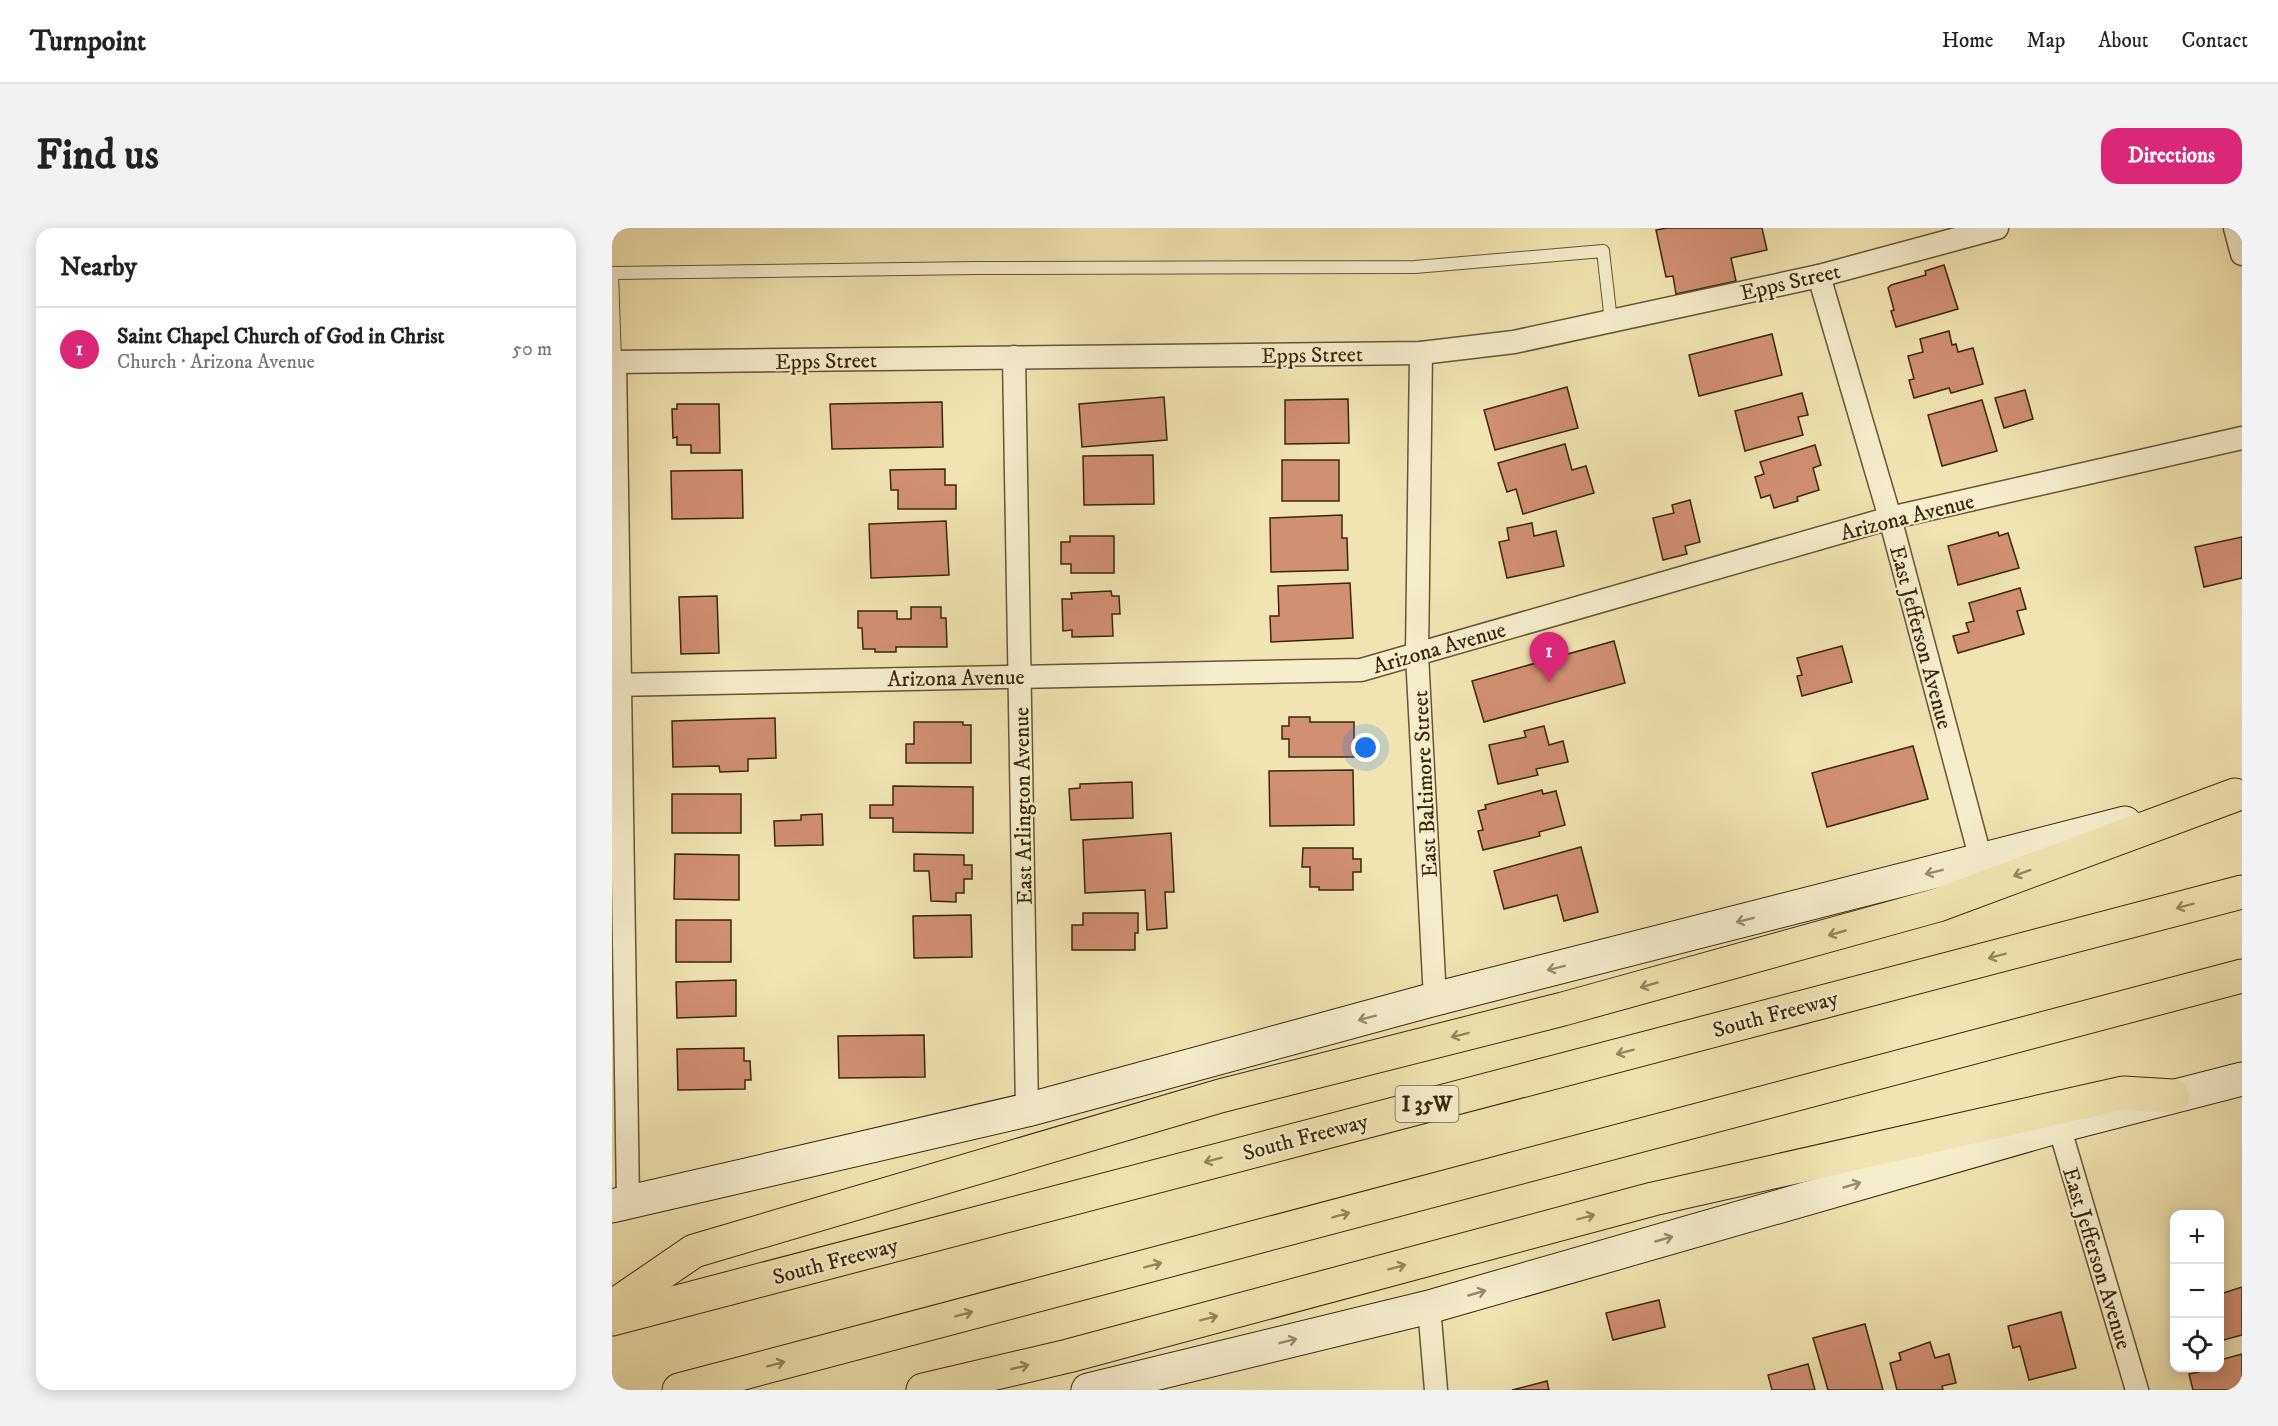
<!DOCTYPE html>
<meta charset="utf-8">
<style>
body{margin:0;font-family:"IM FELL DW Pica",serif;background:#f2f2f2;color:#222}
.controls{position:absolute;right:18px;bottom:18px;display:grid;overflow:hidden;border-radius:12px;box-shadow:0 3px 15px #0003}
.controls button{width:54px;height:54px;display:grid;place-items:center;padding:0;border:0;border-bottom:2px solid #e0e0e0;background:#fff;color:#222;font:30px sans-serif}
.you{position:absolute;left:754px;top:520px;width:21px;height:21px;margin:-15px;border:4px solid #fff;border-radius:50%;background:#1a73e8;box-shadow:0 0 0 9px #1a73e833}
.badge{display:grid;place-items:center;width:39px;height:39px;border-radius:50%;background:#db2777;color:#fff;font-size:20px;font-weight:700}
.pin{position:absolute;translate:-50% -50px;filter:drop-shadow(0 2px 3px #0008)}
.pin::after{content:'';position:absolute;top:32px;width:21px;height:18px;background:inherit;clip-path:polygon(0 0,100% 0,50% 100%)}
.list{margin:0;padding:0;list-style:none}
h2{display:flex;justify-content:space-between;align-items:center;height:78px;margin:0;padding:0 24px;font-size:26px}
h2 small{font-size:20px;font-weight:400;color:#767676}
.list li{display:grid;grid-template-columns:39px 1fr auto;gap:18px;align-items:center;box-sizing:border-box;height:84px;padding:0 24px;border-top:2px solid #e0e0e0}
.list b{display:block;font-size:22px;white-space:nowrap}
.list p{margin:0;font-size:20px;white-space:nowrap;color:#767676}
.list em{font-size:20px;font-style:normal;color:#767676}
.icon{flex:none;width:33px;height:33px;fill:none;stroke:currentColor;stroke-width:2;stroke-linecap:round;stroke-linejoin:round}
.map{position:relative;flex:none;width:1630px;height:1162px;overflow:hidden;border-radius:18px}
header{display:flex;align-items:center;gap:36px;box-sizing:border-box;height:84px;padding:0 30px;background:#fff;border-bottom:2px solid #e0e0e0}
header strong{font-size:28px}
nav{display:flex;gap:33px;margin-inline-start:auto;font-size:21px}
.intro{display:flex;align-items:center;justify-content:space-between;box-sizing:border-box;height:144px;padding:0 36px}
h1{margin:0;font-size:42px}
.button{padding:15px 27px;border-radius:18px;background:#db2777;color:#fff;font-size:21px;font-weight:700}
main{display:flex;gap:36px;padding:0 36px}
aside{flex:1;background:#fff;border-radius:18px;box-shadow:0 3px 15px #0003}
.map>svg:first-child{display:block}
.building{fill:#d18f73;stroke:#39270b;stroke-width:1.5}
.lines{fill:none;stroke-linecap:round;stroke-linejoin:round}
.lane-casing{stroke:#675635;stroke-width:14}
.street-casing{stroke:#675635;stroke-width:25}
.secondary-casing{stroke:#39270b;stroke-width:35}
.highway-casing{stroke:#39270b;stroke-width:35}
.lane{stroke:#f6edcd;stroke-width:12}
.street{stroke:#f6edcd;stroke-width:22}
.secondary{stroke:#f6edcd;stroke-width:33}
.highway{stroke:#f1e4b2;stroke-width:33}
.oneway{stroke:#988a6c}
.oneway2{stroke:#95865e}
.labels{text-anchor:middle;stroke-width:4.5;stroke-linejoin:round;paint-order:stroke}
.shield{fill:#f6edcd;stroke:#726245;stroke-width:1.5}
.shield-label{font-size:21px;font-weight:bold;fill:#39270b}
.street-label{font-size:22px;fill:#39270b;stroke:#f6edcd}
</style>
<header>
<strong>Turnpoint</strong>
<nav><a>Home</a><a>Map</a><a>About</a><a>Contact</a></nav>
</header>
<div class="intro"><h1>Find us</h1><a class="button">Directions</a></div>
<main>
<aside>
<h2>Nearby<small></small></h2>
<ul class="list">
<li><span class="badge">1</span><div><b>Saint Chapel Church of God in Christ</b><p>Church · Arizona Avenue</p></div><em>50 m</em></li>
</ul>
</aside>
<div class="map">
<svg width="1630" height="1162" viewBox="0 0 1630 1162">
<rect width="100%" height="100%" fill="#f1e4b2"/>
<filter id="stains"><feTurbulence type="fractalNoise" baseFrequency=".00333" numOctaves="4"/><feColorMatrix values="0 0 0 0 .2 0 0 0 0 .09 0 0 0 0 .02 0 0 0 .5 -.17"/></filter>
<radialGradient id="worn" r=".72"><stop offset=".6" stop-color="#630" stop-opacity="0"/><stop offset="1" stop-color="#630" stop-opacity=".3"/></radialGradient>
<g class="building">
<polygon points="1055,0 1150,0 1155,22 1119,30 1124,53 1064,66 1061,48 1054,49 1044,2"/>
<polygon points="1332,37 1346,81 1284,99 1279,83 1282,82 1276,60 1279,57 1314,47 1313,43"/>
<polygon points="1337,103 1340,117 1344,116 1346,124 1361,120 1371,156 1339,165 1337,160 1302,170 1297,152 1302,151 1296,128 1311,124 1308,111"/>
<polygon points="1160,106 1170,147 1087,168 1077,127"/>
<polygon points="955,159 966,200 883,222 872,182"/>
<polygon points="1413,162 1421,191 1392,200 1383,170"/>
<polygon points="1190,165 1196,187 1186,189 1191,207 1133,223 1123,183"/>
<polygon points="552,169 555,212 470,219 467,176"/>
<polygon points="736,171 737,215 673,216 673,172"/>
<polygon points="1370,172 1385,223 1330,238 1316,187"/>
<polygon points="330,174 331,219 220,221 218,176"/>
<polygon points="65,176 107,176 108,225 79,225 79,217 65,217 65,209 61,210 60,181 65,181"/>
<polygon points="953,216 960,242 974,238 982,265 911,286 904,261 895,264 886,235"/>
<polygon points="1203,217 1209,237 1201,240 1207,262 1185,269 1186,273 1162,280 1158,267 1149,270 1143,249 1152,246 1148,234"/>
<polygon points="541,227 542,276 472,277 471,228"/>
<rect x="670" y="232" width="57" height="41"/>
<polygon points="333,241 333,257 344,257 344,281 286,281 286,262 279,262 278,242"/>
<polygon points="130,242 131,290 60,291 59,243"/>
<polygon points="1078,272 1088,314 1073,318 1075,326 1051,332 1041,290 1062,285 1060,277"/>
<polygon points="730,287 730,310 735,310 736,342 659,344 658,290"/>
<polygon points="334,293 337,347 259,350 257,296"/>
<polygon points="920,295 922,308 944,303 952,338 895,350 887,314 897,312 895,300"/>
<polygon points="1386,304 1387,308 1396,305 1407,340 1346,357 1336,318"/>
<polygon points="458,308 502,308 502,345 459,345 459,336 449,336 449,314 458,314"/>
<polygon points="1630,309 1630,350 1592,359 1583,319"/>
<polygon points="738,355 741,410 659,414 658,388 667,388 666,358"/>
<polygon points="1408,360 1414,381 1405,383 1412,406 1346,425 1341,408 1357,404 1354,395 1362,393 1357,375"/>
<polygon points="499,363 500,368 507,368 508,386 500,386 501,408 460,409 460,402 451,403 450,371 460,371 459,365"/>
<polygon points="105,368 107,425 69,426 67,369"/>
<polygon points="299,379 329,379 329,390 334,390 335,419 284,419 284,424 263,424 263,421 251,421 250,400 246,400 246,383 285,383 285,391 299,391"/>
<polygon points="1002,413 1013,455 872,494 860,453"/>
<polygon points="1230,418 1240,454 1190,468 1185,448 1190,447 1185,430"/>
<polygon points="677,489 698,489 698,494 742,494 742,529 677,529 677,511 670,511 670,498 677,498"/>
<polygon points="163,490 164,530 136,531 136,543 108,544 107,538 61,539 60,493"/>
<polygon points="302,494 351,494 351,497 359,497 359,535 294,535 294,516 302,516"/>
<polygon points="932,498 937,517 951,513 956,534 924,541 926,547 886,556 877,517 914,509 912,503"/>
<polygon points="1301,518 1316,571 1215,599 1200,545"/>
<polygon points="741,542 742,597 658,598 657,543"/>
<polygon points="520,554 521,590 459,592 457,561 468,560 468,556"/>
<polygon points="281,558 361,559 361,605 281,604 281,590 258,590 258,577 281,577"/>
<polygon points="930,562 931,566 944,563 953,597 927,604 928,608 871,622 866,603 871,602 866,583 874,581 873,577"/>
<rect x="60" y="566" width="69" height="39"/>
<polygon points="210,586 211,617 163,618 162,593 189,592 189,587"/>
<polygon points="559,605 562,664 553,664 555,700 535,702 533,662 473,665 471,612"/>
<polygon points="969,619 986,684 952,693 945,667 892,681 882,643"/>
<polygon points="691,620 741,620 741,631 749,631 749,644 741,644 741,662 707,662 707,659 698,659 698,639 690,639"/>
<polygon points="63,626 127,627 127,672 62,671"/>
<polygon points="302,626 352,627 352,637 360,637 360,651 352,651 352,665 344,665 344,674 319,673 317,643 302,643"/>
<polygon points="471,685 526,685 526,705 523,705 523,722 460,722 460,697 471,697"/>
<polygon points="359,687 360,729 302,730 301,688"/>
<rect x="64" y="692" width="55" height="42"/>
<polygon points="124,752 124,788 65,790 64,754"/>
<polygon points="312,807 313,849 227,850 226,808"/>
<polygon points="132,820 132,833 138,833 139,852 133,852 133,861 66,862 65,821"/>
<polygon points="1630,1059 1630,1107 1608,1113 1608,1066"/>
<polygon points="1047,1072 1053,1099 1001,1112 994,1085"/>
<polygon points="1449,1084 1464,1140 1417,1152 1408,1118 1401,1120 1396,1098"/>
<polygon points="1253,1096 1271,1162 1216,1162 1201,1110"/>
<polygon points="1318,1114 1323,1130 1337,1126 1344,1155 1330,1158 1331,1162 1285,1162 1278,1135 1289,1132 1287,1125"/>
<polygon points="1630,1126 1630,1162 1581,1162 1577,1146 1587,1144 1586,1140 1608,1140 1608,1132"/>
<polygon points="1196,1136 1203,1162 1160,1162 1156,1147"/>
<polygon points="935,1153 937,1162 900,1162"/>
</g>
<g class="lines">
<g class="lane-casing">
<g id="lane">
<polyline points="0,45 364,40 803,39 991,23 999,93"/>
<polyline points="0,45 3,134"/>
</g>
</g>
<g class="street-casing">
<g id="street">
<polyline points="1623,0 1630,26"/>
<polyline points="1207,48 1278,290 1369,632"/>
<polyline points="809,125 805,427 823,771"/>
<polyline points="402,129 415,882"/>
<polyline points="0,134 809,125 902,114 1207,48 1385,0"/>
<polyline points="0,457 749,442 1278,290 1630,210"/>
<polyline points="1447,898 1525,1162"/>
<polyline points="2,973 16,973 3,134"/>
<polyline points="817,1079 824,1162"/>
</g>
</g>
<g class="secondary-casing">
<g id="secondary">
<polyline points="0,978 415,882 823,771 1513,595"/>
<polyline points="476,1162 817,1079 1447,898 1630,851"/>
</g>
</g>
<g class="highway-casing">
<g id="highway">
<polyline points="0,1079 82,1023 608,868 951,781 1326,677 1623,567"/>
<polyline points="0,1091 1630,664"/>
<polyline points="67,1162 1630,748"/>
<polyline points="311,1162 456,1128 1041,971 1511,865 1561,868"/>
</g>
</g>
<use href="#lane" class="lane"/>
<use href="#street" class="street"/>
<use href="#secondary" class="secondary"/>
<use href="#highway" class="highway"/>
</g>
<defs><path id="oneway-shaft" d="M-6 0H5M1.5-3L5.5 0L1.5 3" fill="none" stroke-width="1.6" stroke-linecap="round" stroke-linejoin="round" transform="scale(1.5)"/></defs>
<g class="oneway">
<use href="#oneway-shaft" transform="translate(1322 644) rotate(166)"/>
<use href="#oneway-shaft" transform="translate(1133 692) rotate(166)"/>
<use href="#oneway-shaft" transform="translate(944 740) rotate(166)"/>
<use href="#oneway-shaft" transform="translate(755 790) rotate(165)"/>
<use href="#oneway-shaft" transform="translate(1240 957) rotate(-16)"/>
<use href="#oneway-shaft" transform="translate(1052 1011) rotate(-16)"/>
<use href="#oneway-shaft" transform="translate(865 1065) rotate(-16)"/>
<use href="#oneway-shaft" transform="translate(676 1113) rotate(-14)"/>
</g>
<g class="oneway2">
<use href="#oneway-shaft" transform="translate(1410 645) rotate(160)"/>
<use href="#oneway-shaft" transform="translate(1573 678) rotate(165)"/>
<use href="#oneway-shaft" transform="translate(1225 705) rotate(164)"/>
<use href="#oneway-shaft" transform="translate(1385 728) rotate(165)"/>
<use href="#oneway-shaft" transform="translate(1037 757) rotate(164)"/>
<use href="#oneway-shaft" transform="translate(848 807) rotate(166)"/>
<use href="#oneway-shaft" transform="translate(1013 824) rotate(165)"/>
<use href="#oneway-shaft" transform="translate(601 932) rotate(165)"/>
<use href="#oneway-shaft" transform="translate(729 987) rotate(-15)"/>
<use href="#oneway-shaft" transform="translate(974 989) rotate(-15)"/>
<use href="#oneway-shaft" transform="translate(541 1037) rotate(-15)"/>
<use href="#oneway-shaft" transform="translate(785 1039) rotate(-15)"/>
<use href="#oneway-shaft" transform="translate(352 1086) rotate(-15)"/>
<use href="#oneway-shaft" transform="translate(597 1090) rotate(-15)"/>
<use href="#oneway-shaft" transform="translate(164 1136) rotate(-15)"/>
<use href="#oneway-shaft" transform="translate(408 1139) rotate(-13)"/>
</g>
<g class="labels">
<rect class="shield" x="783.5" y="858" width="63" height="36" rx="4.5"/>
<g class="shield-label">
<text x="815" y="883">I 35W</text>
</g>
<g class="street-label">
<text transform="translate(1178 53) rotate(-13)" y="8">Epps Street</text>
<text transform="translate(700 126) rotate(-1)" y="8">Epps Street</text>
<text transform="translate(214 132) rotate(-1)" y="8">Epps Street</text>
<text transform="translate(1295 288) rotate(-14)" y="8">Arizona Avenue</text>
<text transform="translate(1310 409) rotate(75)" y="8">East Jefferson Avenue</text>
<text transform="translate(827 419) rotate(-16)" y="8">Arizona Avenue</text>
<text transform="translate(344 449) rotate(-1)" y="8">Arizona Avenue</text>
<text transform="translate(812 556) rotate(-93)" y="8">East Baltimore Street</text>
<text transform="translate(410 578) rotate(-91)" y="8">East Arlington Avenue</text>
<text transform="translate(1163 785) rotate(-15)" y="8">South Freeway</text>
<text transform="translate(693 908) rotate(-15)" y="8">South Freeway</text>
<text transform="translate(1486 1030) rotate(73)" y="8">East Jefferson Avenue</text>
<text transform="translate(223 1032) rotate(-15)" y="8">South Freeway</text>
</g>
</g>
<rect width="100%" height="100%" filter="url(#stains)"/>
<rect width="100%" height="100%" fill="url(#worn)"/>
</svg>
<div class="controls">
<button>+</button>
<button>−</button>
<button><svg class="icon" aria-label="locate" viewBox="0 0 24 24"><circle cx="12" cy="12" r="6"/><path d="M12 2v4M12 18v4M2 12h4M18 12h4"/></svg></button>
</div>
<div class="you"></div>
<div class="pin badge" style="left:937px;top:454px">1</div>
</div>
</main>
